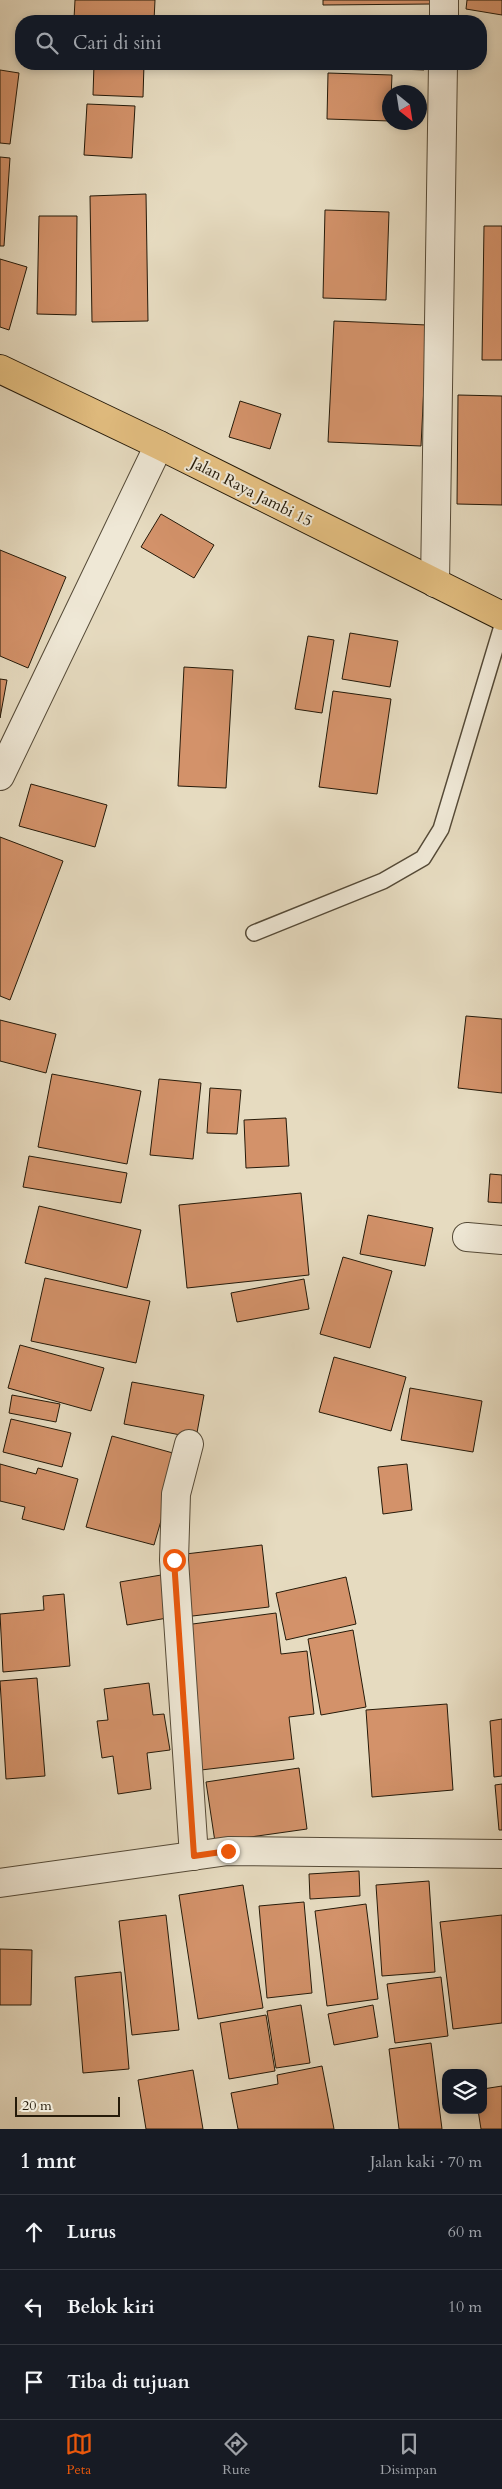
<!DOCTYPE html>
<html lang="id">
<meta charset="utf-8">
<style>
body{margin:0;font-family:Cardo,serif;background:#20242c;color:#f1f3f6}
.controls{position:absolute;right:15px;bottom:15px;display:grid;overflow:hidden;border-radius:10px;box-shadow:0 2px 8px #0003}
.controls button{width:45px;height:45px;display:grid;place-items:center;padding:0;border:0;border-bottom:1px solid #363941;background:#171b24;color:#f1f3f6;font:25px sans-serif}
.compass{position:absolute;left:382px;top:85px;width:45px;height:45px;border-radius:50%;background:#171b24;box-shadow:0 2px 8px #0003;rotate:150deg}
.scale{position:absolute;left:15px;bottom:12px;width:105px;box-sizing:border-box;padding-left:5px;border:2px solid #251a09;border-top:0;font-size:14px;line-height:18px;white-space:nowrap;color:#251a09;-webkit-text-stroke:4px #efe8d6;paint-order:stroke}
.stop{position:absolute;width:15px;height:15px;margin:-11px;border:4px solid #ea580c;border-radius:50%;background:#fff}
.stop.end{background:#ea580c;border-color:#fff;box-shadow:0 1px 5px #0008}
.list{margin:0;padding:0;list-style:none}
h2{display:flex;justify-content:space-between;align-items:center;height:65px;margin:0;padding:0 20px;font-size:21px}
h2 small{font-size:16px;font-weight:400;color:#9ea1a6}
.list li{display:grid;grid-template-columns:32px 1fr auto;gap:15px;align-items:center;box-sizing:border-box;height:75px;padding:0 20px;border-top:1px solid #363941}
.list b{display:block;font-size:19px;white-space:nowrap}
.list em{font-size:16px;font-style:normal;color:#9ea1a6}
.icon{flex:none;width:28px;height:28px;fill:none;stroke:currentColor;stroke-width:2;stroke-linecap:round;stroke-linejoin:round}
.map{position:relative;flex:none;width:502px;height:2129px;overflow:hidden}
.search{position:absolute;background:#171b24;box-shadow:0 2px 8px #0003;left:15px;right:15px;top:15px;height:55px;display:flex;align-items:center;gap:12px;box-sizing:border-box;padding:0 18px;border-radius:20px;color:#9ea1a6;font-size:19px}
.sheet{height:290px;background:#171b24}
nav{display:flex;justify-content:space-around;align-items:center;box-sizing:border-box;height:70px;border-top:1px solid #363941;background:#171b24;font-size:14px;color:#9ea1a6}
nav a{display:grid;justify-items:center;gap:2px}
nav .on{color:#ea580c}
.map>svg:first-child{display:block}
.building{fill:#d3926a;stroke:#251a09}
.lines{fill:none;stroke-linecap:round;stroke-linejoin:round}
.service-casing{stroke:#554a37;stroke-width:18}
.minor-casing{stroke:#554a37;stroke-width:30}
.tertiary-casing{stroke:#554a37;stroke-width:30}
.trunk-casing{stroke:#251a09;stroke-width:30}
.service{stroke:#efe8d6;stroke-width:15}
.minor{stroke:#efe8d6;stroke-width:28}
.tertiary{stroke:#efe8d6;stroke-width:28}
.trunk{stroke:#e3be80;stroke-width:28}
.route{stroke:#ea580c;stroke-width:6}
.labels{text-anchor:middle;stroke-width:4;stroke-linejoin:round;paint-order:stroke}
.street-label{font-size:16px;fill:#251a09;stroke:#efe8d6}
</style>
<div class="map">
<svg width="502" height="2129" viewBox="0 0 502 2129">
<rect width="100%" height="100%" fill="#e6dbc0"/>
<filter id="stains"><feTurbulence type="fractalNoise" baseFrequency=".004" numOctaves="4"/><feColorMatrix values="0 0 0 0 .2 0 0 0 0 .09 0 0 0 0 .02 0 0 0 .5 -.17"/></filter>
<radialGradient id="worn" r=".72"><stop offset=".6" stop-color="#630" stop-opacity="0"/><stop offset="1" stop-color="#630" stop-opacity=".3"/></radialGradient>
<g class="building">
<polygon points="75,0 155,0 154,21 74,19"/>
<polygon points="323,0 432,0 431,4 323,5"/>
<polygon points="467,0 502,0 502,15 466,9"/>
<polygon points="352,19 425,21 352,21"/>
<polygon points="94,64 144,64 143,97 93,95"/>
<polygon points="350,64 424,64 424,70 350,67"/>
<polygon points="0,70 19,73 10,144 0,143"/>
<polygon points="328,73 392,75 390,121 327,119"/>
<polygon points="87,104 135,106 132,158 84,155"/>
<polygon points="0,157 10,158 4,246 0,246"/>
<polygon points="146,194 148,321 92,322 90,196"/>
<polygon points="325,210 389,212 386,300 323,298"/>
<polygon points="39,216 77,216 76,315 37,314"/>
<polygon points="484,226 502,226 502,360 482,360"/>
<polygon points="0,259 27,267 9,330 0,327"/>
<polygon points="334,321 427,325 421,446 328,442"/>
<polygon points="458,395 502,396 502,505 457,504"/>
<polygon points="240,401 281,414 270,449 229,437"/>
<polygon points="161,514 214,545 194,578 141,547"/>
<polygon points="0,550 66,577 28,668 0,656"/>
<polygon points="350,633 398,641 390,687 342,679"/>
<polygon points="308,636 334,640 322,713 295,709"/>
<polygon points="184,667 233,670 226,788 178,786"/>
<polygon points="0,679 7,680 0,718"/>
<polygon points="333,691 391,699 377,794 319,787"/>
<polygon points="31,784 107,805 95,847 19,826"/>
<polygon points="0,837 63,861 10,1000 0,996"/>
<polygon points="466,1016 502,1019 502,1093 458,1088"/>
<polygon points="0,1020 56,1034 46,1073 0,1061"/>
<polygon points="52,1074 141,1091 127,1164 38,1147"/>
<polygon points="159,1079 201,1083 193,1159 150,1155"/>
<polygon points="210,1088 241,1090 237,1134 207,1133"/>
<polygon points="286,1118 289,1166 246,1168 244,1120"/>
<polygon points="29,1156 127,1173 121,1203 23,1187"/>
<polygon points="490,1174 502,1175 502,1203 488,1202"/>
<polygon points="301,1193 309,1275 187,1288 179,1205"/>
<polygon points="39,1206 141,1230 127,1288 25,1263"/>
<polygon points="368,1215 433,1228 425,1266 360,1254"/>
<polygon points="343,1257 392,1271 370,1348 320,1334"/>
<polygon points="45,1278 150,1301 136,1363 31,1341"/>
<polygon points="304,1279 309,1309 237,1322 231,1293"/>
<polygon points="20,1345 104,1368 91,1411 8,1388"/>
<polygon points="334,1357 406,1377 391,1431 319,1412"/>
<polygon points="132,1382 204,1395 196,1438 124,1424"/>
<polygon points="410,1388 482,1401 473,1452 401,1440"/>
<polygon points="12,1395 60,1404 56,1422 9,1413"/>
<polygon points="11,1419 71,1433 62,1467 3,1452"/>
<polygon points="112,1436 180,1455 154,1545 86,1527"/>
<polygon points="0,1464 36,1474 38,1468 78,1479 64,1530 22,1519 25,1507 0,1501"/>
<polygon points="407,1464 412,1510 383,1514 378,1467"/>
<polygon points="262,1545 269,1607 184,1617 177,1555"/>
<polygon points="167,1574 173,1617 127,1625 120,1582"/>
<polygon points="346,1577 356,1624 286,1640 276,1593"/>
<polygon points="64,1594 70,1666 3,1672 0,1614 44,1610 43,1596"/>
<polygon points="276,1613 281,1654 307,1651 314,1714 289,1717 294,1759 201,1770 185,1625"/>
<polygon points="353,1630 366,1707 321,1715 308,1639"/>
<polygon points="37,1678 45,1776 6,1779 0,1681"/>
<polygon points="149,1683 153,1715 164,1714 170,1750 147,1753 151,1789 118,1794 113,1756 102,1758 97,1721 108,1720 104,1689"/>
<polygon points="447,1704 453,1790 372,1797 366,1710"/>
<polygon points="502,1719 502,1776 494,1777 490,1721"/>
<polygon points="299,1768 307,1829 215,1842 206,1782"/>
<polygon points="502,1784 502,1830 499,1830 495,1785"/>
<polygon points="359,1871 360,1896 310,1899 309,1874"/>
<polygon points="429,1881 435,1972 382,1976 376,1885"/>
<polygon points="243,1885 263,2008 198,2019 179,1895"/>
<polygon points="304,1902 312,1993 267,1998 259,1906"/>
<polygon points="366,1904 378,1999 327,2006 315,1911"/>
<polygon points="166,1915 179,2030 132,2035 119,1921"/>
<polygon points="502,1915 502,2023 453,2029 440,1922"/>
<polygon points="0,1949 32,1950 31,2005 0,2005"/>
<polygon points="121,1972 129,2069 83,2073 75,1977"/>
<polygon points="441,1977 448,2036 395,2043 387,1984"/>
<polygon points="301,2005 310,2063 276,2068 267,2011"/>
<polygon points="373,2005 378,2037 334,2045 328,2014"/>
<polygon points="266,2015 275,2071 229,2079 220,2023"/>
<polygon points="431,2043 442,2129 399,2129 389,2049"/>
<polygon points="322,2066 334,2129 238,2129 231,2093 278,2084 277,2075"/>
<polygon points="193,2070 203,2129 146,2129 138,2080"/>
<polygon points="502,2086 502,2129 481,2129 478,2110 483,2110 483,2089"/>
</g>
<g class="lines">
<g class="service-casing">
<polyline id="service" points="254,933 383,881 423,858 441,829 502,626"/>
</g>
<g class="minor-casing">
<g id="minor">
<polyline points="444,21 444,0"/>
<polyline points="435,583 443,64"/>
<polyline points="0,776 159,445"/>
<polyline points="467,1237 502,1240"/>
<polyline points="189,1444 176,1494 174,1560 194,1856"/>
</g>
</g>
<g class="tertiary-casing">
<polyline id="tertiary" points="0,1883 228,1851 502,1854"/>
</g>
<g class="trunk-casing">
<polyline id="trunk" points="0,369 159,445 502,616"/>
</g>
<use href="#service" class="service"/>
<use href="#minor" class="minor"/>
<use href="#tertiary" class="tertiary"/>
<use href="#trunk" class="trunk"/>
</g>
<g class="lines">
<polyline class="route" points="174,1560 194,1856 228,1851"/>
</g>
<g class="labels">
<g class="street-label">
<text transform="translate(252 491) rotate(27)" y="6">Jalan Raya Jambi 15</text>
</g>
</g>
<rect width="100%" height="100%" filter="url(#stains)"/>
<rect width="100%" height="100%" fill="url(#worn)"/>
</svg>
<div class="controls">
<button><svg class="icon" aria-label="layers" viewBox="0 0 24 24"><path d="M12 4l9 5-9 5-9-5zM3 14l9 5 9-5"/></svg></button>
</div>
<svg class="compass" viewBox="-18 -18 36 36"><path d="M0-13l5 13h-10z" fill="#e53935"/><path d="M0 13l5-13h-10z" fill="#9ea1a6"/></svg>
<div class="scale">20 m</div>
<div class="stop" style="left:174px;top:1560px"></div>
<div class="stop end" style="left:228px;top:1851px"></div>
<div class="search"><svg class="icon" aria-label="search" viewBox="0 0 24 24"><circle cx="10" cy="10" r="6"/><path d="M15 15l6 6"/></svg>Cari di sini</div>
</div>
<section class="sheet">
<h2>1 mnt<small>Jalan kaki · 70 m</small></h2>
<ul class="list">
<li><svg class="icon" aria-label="ahead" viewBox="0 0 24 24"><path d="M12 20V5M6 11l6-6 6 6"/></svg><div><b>Lurus</b></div><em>60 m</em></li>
<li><svg class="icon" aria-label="left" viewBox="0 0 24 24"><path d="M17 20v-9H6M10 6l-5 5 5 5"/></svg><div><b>Belok kiri</b></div><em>10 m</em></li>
<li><svg class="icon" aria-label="arrive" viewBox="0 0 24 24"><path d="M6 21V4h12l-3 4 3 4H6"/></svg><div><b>Tiba di tujuan</b></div></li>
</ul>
</section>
<nav>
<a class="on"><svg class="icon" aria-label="map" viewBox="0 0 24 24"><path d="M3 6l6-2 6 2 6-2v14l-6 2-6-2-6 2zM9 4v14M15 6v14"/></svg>Peta</a>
<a><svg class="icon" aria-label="directions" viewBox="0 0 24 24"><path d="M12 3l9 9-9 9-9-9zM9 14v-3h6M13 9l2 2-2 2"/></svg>Rute</a>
<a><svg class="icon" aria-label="saved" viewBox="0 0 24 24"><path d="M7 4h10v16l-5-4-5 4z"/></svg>Disimpan</a>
</nav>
